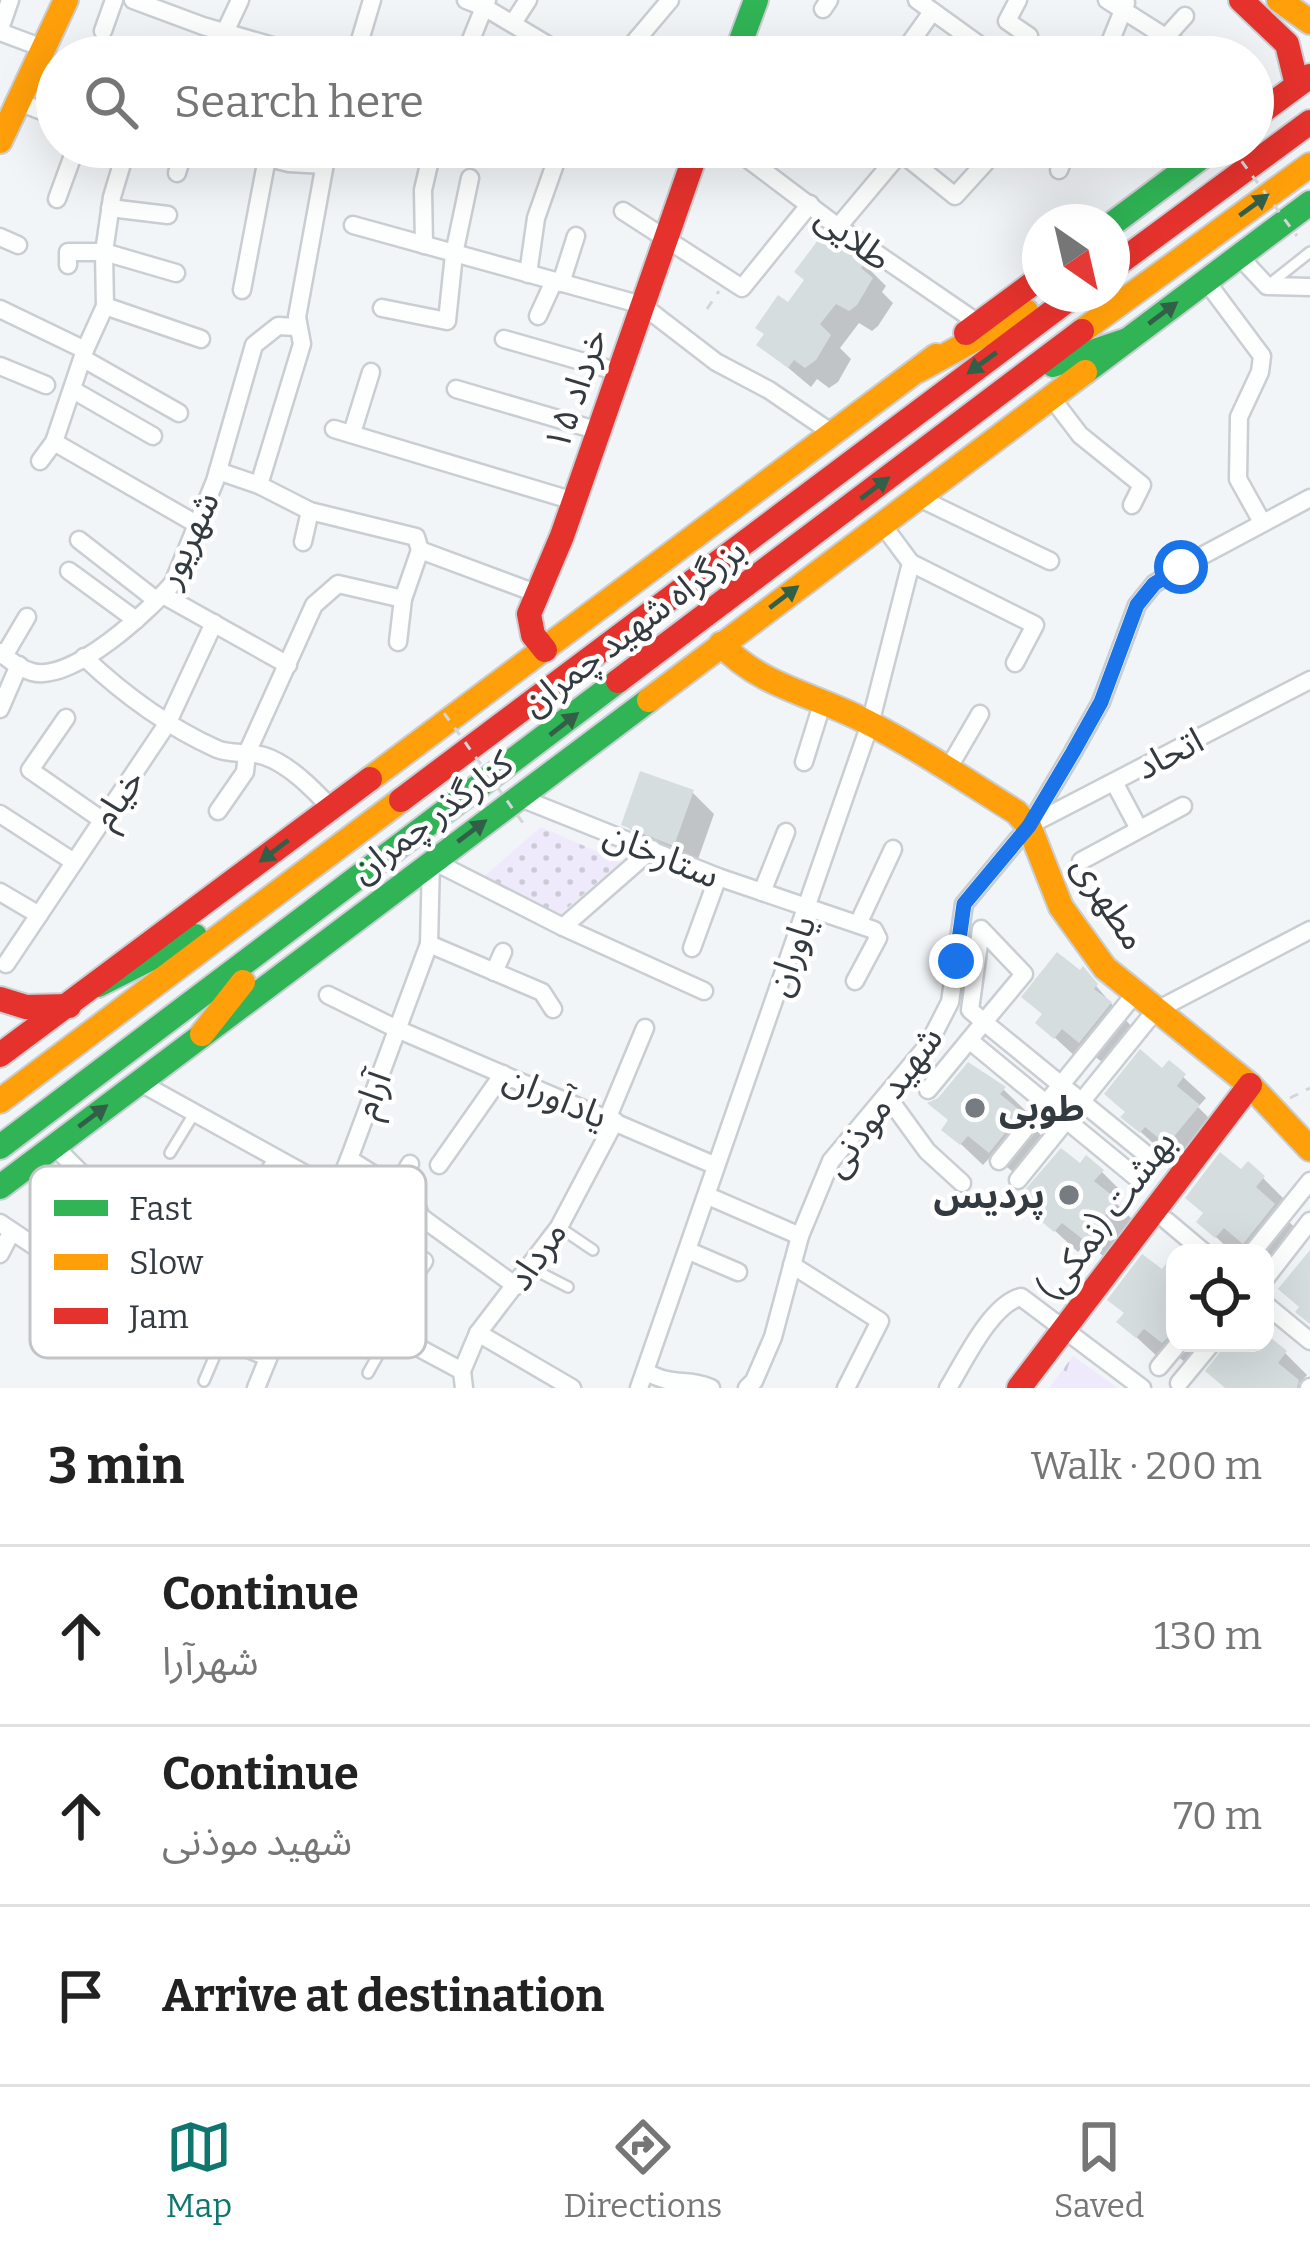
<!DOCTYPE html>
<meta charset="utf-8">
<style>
body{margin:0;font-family:Bitter,"Noto Sans Arabic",serif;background:#f6f6f6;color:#222}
.controls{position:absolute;right:36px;bottom:36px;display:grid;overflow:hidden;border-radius:24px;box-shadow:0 12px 48px #0002}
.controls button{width:108px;height:108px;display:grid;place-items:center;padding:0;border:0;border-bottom:3px solid #e0e0e0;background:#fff;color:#222;font:60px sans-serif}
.compass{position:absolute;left:1022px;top:204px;width:108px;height:108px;border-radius:50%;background:#fff;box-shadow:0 12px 48px #0002;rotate:146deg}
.stop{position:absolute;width:36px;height:36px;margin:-27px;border:9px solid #1a73e8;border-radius:50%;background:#fff}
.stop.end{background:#1a73e8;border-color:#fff;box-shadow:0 3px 12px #0008}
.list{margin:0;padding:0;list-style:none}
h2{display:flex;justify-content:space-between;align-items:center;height:156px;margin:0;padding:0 48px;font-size:51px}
h2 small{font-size:39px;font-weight:400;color:#767676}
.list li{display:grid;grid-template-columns:78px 1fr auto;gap:36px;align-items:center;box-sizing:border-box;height:180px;padding:0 48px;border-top:3px solid #e0e0e0}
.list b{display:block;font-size:45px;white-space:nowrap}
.list p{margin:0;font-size:39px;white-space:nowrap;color:#767676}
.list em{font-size:39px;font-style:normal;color:#767676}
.icon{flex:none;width:66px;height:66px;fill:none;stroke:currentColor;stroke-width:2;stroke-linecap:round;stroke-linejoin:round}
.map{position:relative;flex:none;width:1310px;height:1388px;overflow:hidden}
.search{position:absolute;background:#fff;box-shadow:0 12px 48px #0002;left:36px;right:36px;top:36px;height:132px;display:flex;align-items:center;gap:30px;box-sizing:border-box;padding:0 42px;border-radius:66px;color:#767676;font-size:45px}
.sheet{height:696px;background:#fff}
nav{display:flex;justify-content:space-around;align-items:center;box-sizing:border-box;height:168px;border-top:3px solid #e0e0e0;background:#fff;font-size:33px;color:#767676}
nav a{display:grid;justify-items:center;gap:6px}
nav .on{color:#0f766e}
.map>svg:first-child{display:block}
.grass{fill:url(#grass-dots)}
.park{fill:url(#park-tufts)}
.shadow{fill:#0003}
.building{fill:#d6dddf}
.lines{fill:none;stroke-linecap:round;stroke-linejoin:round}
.lane-casing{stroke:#c9ced3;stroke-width:14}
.street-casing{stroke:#c9ced3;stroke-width:21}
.fast-casing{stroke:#c9ced3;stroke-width:28}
.slow-casing{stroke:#c9ced3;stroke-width:28}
.jam-casing{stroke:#c9ced3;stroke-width:28}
.path{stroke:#d4d5d7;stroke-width:3;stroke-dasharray:9 9;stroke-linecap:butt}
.lane{stroke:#fdfefe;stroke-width:9}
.street{stroke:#fdfefe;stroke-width:16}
.fast{stroke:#30b455;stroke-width:24}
.slow{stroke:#ff9f0a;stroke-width:24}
.jam{stroke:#e5322d;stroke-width:24}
.path-bridge{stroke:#d4d5d7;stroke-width:3;stroke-dasharray:9 9;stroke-linecap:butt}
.oneway{fill:#325f47}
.route{stroke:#1a73e8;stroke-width:15}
.poi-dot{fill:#767c81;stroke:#fff;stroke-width:4.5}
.labels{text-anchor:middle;stroke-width:9;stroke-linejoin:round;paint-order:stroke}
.street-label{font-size:36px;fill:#333b41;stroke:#fff}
.poi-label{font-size:36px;font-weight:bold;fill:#333b41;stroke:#fff;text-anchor:start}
.key{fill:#fff;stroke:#c2c4c6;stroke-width:3}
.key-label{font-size:33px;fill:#333b41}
</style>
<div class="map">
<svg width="1310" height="1388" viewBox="0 0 1310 1388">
<defs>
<pattern id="grass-dots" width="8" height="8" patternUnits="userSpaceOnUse" patternTransform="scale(3)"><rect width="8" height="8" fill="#eeeafb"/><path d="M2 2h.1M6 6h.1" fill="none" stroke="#cdcad8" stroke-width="1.8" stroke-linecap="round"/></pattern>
<pattern id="park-tufts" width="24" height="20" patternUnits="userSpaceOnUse" patternTransform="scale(3)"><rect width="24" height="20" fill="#eeeafb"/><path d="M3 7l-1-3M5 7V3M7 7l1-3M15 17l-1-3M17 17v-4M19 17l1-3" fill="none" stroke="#cdcad8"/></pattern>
</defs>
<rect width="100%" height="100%" fill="#f2f5f8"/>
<polygon class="grass" points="541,827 621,862 550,923 475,884"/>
<polygon class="park" points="1073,1356 1118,1388 1049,1388"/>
<g class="shadow">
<polygon points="824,236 864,264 886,286 882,292 893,303 878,326 872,331 859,323 840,348 851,359 838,382 829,388 817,379 811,387 760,344 807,281"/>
<polygon points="692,792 714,814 696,865 647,846 625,824"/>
<polygon points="1083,971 1131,1026 1102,1062 1085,1049 1078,1059 1039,1023"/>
<polygon points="1169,1064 1206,1098 1198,1107 1220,1129 1191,1165 1168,1146 1163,1152 1124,1117"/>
<polygon points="968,1066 1004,1090 1026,1111 1022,1116 1042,1136 1013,1172 992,1155 983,1165 945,1129 950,1122 940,1101"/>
<polygon points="1080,1167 1102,1172 1124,1194 1116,1203 1137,1224 1108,1260 1086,1242 1078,1252 1039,1216"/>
<polygon points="1263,1178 1285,1200 1277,1209 1295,1228 1266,1264 1265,1253 1253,1253 1247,1248 1243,1253 1233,1253 1200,1222"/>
<polygon points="1175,1271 1175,1343 1209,1343 1186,1363 1167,1348 1159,1358 1120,1322 1162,1274"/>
<polygon points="1232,1343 1257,1343 1285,1353 1307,1375 1299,1384 1303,1388 1226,1388 1209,1371"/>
</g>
<g class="building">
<polygon points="824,232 866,262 861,268 873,278 857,305 849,311 836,304 820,324 831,335 816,360 805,368 794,360 788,368 756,345 764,334 755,328 778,295 788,302 804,280 794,272"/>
<polygon points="640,771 694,790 674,846 621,825"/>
<polygon points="1057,952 1080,970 1083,966 1098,984 1094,989 1112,1002 1079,1043 1062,1029 1054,1039 1035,1023 1042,1014 1021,997"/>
<polygon points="1140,1049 1162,1068 1169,1060 1186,1074 1177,1086 1200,1105 1167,1145 1145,1127 1140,1133 1120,1117 1125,1112 1104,1094"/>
<polygon points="968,1062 1006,1087 1000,1094 1022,1112 989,1153 968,1136 960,1145 941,1130 948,1120 927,1103 938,1098"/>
<polygon points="1061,1148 1080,1163 1086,1155 1104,1170 1094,1181 1118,1200 1085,1241 1062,1223 1054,1232 1035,1216 1042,1207 1023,1192"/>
<polygon points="1220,1152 1241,1169 1248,1161 1265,1176 1256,1187 1275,1204 1243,1244 1224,1228 1215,1238 1196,1222 1203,1213 1185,1198"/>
<polygon points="1310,1250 1310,1324 1295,1312 1299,1307 1278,1289"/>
<polygon points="1142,1254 1162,1269 1168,1261 1175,1267 1175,1331 1162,1343 1144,1329 1136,1338 1116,1322 1124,1313 1107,1300"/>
<polygon points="1270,1337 1287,1351 1278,1363 1299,1380 1297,1388 1225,1388 1205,1371 1227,1343 1265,1343"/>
</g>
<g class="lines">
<g class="lane-casing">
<g id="lane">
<polyline points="1271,283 1310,252"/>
<polyline points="170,1153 195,1112"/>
<polyline points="249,1196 275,1156"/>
<polyline points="559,1227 593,1250"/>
<polyline points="529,1267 568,1287"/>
<polyline points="343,1307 380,1253"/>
<polyline points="125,1350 143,1307"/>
<polyline points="368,1373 391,1332"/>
<polyline points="204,1381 222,1339"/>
</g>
</g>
<g class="street-casing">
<g id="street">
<polyline points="133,0 203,26 311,57"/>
<polyline points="466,0 484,7 568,57"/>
<polyline points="917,0 996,57"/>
<polyline points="1018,0 1007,21 1029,36"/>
<polyline points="1107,0 1197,57"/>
<polyline points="823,9 829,0"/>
<polyline points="513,23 528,0"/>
<polyline points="0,29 10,0"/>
<polyline points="103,31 114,0"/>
<polyline points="0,32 43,48"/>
<polyline points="225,32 240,0"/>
<polyline points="1166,37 1185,16"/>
<polyline points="638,38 665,57"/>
<polyline points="355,57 372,0"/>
<polyline points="464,57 487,0"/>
<polyline points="622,57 670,0"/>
<polyline points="803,57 806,53"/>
<polyline points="900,57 932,12"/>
<polyline points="1104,57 1126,3"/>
<polyline points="19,102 57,117"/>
<polyline points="127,147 112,197 104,252 105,306 85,350 54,442 198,525"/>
<polyline points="224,147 289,163 324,165"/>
<polyline points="328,147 297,317 302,344 259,485 310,511 416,537 420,550"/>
<polyline points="670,147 693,162"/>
<polyline points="732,147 838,227 978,323"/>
<polyline points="894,147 955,196 985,163"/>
<polyline points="1155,147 1159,150"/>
<polyline points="1059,170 1068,147"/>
<polyline points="177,173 185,147"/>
<polyline points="57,199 76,147"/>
<polyline points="110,208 168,215"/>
<polyline points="623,211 742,288 810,204"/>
<polyline points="353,225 642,305 716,362 769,390 835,435"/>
<polyline points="838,227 901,152"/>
<polyline points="0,237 18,245"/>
<polyline points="424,245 423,190 433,147"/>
<polyline points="1239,256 1267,286 1310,287"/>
<polyline points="68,265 68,252 104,252 176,273"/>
<polyline points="528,274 536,218 561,147"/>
<polyline points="1206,281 1262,356 1260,372 1239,417 1238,479 1262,522"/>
<polyline points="561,283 576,236"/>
<polyline points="242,290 267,158"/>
<polyline points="105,306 201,339"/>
<polyline points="382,308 447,321 454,254 470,178"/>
<polyline points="0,309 85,350"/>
<polyline points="538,316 554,281"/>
<polyline points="504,339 619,372"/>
<polyline points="84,359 179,413"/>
<polyline points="0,366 46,385"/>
<polyline points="456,389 599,431"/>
<polyline points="73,390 153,436"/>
<polyline points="1051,397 1080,435 1142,485 1132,505"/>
<polyline points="334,429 574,501"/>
<polyline points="352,433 371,372"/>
<polyline points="40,461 54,442"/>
<polyline points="218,471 259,485"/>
<polyline points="917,497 1050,561"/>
<polyline points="79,540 156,600"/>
<polyline points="303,542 310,511"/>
<polyline points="420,550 538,594"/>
<polyline points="911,563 1035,625 1015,663"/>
<polyline points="69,571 136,620"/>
<polyline points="163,595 288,665"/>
<polyline points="398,642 403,599 420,550"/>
<path d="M0,652c9,8 21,17 32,20 40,11 117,-61 141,-89l42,-102 39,-136 24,-19 18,1"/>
<polyline points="4,656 27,617"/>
<path d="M84,657c40,38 82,69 133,92 14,6 31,2 47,7 25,8 49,33 67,52"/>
<polyline points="0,709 19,665"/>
<polyline points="66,718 30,770 102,820"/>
<polyline points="804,762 823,701"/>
<polyline points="948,769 980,714"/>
<polyline points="1114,782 1139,829"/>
<polyline points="518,797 718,877 874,930 878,938 855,981"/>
<polyline points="218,811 245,772 247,753 314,605 338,584 403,599"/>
<polyline points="0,814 74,862"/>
<polyline points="1030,825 1310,680"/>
<polyline points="1081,861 1183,806"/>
<polyline points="0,892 39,915"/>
<polyline points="762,892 786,832"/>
<polyline points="858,924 893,849"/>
<polyline points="563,927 652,849"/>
<polyline points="429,944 542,992 553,1009"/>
<polyline points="692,948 718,877"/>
<polyline points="6,964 167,724 214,623"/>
<polyline points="494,972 503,952"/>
<polyline points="328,995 397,1029 714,1165"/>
<polyline points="139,1082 334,1190"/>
<polyline points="928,1090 984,1022 970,1010 981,929 1024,974 984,1022 1153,1160 1138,1179 969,1040"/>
<polyline points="887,1096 927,1151 962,1183"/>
<polyline points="608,1117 645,1028"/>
<polyline points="54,1146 88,1180 62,1217"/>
<polyline points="349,1159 414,1200 421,1217 516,1286"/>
<polyline points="999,1161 1134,995"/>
<polyline points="439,1165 503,1074"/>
<polyline points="1018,1180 1155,1011 1310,930"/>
<polyline points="396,1188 410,1164"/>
<polyline points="708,1196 800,1236"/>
<polyline points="1167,1221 1205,1253"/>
<polyline points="0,1223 79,1276 267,1357"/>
<polyline points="689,1251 738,1272"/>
<polyline points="1252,1253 1310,1181"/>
<polyline points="0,1254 11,1233"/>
<polyline points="792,1265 880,1321 846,1388"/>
<polyline points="1265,1279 1310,1221"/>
<polyline points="298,1283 462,1371"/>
<polyline points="112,1292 159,1207"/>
<polyline points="1265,1304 1310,1341"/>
<polyline points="173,1319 208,1251"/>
<polyline points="378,1326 424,1261"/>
<polyline points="478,1333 572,1388"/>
<polyline points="43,1335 79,1276"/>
<polyline points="1159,1367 1179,1343"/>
<path d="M646,1372c31,16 39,5 65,16"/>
<polyline points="1179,1383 1212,1343"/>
<polyline points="256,1388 349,1159 429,944 431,860 563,927 704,991"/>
<polyline points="464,1388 462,1371 478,1333 559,1227 615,1121"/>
<polyline points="639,1388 870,724 911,563 882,524"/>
<polyline points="747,1388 754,1381 773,1337 800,1236 831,1161 928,1045 950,1002 964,904 1029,826 1073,752 1101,702 1137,605 1154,584 1181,567 1310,498"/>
<path d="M948,1388c16,-26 43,-84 73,-91l121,91"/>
<polyline points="1309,1388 1310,1387"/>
</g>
</g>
<g class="fast-casing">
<g id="fast">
<polyline points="735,57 756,0"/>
<polyline points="1112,224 1215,147"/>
<polyline points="1053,365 1127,340"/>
<polyline points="1085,372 1310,203"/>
<polyline points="98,985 195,936"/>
<polyline points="0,1147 618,681"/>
<polyline points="0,1187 649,700"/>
</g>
</g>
<g class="slow-casing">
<g id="slow">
<polyline points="1279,0 1310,22"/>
<polyline points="0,141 66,0"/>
<polyline points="1082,331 1310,165"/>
<polyline points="919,370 1026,311"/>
<path d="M721,644c39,42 91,50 140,75 54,27 104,61 155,93l13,14 32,81 44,61 145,117 60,64"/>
<polyline points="649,700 1085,372"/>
<polyline points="370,779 936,356"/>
<polyline points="202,1034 243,982"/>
<polyline points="0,1101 401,800"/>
</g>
</g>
<g class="jam-casing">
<g id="jam">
<polyline points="1241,0 1287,44 1297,85"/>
<polyline points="1253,118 1310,76"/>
<polyline points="1112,268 1310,122"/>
<polyline points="966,333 1040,278"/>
<polyline points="545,650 533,635 529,614 562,536 698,147"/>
<polyline points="618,681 1082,331"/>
<polyline points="401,800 1076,294"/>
<polyline points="0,999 26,1007 69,1006"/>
<polyline points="0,1055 370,779"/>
<polyline points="1019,1388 1250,1085"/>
</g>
</g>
<g class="path">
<polyline points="707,309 719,291"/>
<polyline points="1290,1098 1310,1088"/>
</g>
<use href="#lane" class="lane"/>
<use href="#street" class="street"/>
<use href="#fast" class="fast"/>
<use href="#slow" class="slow"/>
<use href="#jam" class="jam"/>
<g class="path-bridge">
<polyline points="1231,147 1297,236"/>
<polyline points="444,713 523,823"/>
</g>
</g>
<defs><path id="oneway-solid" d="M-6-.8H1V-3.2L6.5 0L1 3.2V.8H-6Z" transform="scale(3)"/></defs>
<g class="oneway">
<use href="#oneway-solid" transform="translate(1254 205) rotate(-36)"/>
<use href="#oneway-solid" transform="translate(1163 313) rotate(-37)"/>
<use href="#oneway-solid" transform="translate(982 363) rotate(144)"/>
<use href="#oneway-solid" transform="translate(875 488) rotate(-37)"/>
<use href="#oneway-solid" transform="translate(784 597) rotate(-37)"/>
<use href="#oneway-solid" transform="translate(564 724) rotate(-38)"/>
<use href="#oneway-solid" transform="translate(472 831) rotate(-37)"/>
<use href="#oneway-solid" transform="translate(274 851) rotate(143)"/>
<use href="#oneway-solid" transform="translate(93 1116) rotate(-37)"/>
</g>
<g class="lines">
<polyline class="route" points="956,961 964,904 1029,826 1073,752 1101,702 1137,605 1154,584 1181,567"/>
</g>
<g class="poi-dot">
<circle cx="975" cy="1108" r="12"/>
<circle cx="1069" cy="1195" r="12"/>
</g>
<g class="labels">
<g class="street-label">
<text transform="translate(854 237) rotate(37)" y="13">طلایی</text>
<text transform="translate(575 389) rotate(-71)" y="13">۱۵ خرداد</text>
<text transform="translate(187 539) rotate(-65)" y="13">شهریور</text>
<text transform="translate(633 626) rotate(-37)" y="13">بزرگراه شهید چمران</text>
<text transform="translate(1169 753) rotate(-27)" y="13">اتحاد</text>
<text transform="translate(117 798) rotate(-56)" y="13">خیام</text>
<text transform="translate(431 816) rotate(-37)" y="13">کنارگذر چمران</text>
<text transform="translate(662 854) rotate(22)" y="13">ستارخان</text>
<text transform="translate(1110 902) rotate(57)" y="13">مطهری</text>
<text transform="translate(790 955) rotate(-70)" y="13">یاوران</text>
<text transform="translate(371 1094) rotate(-69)" y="13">آرام</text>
<text transform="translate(556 1096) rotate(23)" y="13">یادآوران</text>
<text transform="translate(882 1101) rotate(-54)" y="13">شهید موذنی</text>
<text transform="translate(1106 1215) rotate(-53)" y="13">بهشت (نمکی)</text>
<text transform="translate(536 1255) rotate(-55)" y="13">مرداد</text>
</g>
<g class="poi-label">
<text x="999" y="1121">طوبی</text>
<text x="1045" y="1208" text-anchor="end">پردیس</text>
</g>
</g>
<rect x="30" y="1166" width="396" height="192" rx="18" class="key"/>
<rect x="54" y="1200" width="54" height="16" fill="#30b455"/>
<rect x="54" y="1254" width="54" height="16" fill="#ff9f0a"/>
<rect x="54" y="1308" width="54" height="16" fill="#e5322d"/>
<g class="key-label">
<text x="129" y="1220">Fast</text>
<text x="129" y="1274">Slow</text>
<text x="129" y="1328">Jam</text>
</g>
</svg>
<div class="controls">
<button><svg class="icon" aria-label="locate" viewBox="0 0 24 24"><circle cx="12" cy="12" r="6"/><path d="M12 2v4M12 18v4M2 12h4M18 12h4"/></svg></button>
</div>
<svg class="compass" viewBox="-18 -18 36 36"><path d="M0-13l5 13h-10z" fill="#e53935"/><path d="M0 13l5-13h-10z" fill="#767676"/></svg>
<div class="stop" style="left:1181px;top:567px"></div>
<div class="stop end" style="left:956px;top:961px"></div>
<div class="search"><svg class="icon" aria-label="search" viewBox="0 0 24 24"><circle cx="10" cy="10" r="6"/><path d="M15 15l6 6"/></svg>Search here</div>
</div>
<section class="sheet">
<h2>3 min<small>Walk · 200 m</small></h2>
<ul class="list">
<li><svg class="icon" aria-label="ahead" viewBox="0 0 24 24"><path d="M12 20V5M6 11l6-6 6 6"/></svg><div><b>Continue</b><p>شهرآرا</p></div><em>130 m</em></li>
<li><svg class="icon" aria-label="ahead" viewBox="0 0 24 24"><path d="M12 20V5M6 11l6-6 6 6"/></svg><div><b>Continue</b><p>شهید موذنی</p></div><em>70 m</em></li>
<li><svg class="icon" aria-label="arrive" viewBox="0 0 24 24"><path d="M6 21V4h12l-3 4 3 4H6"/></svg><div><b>Arrive at destination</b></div></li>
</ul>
</section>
<nav>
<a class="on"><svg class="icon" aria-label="map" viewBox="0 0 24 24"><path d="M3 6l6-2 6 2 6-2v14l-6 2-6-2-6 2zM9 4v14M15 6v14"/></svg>Map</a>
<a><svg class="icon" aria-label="directions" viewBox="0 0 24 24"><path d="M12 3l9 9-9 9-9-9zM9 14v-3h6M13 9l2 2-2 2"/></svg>Directions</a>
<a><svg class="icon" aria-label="saved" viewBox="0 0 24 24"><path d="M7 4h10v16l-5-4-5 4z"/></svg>Saved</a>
</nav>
